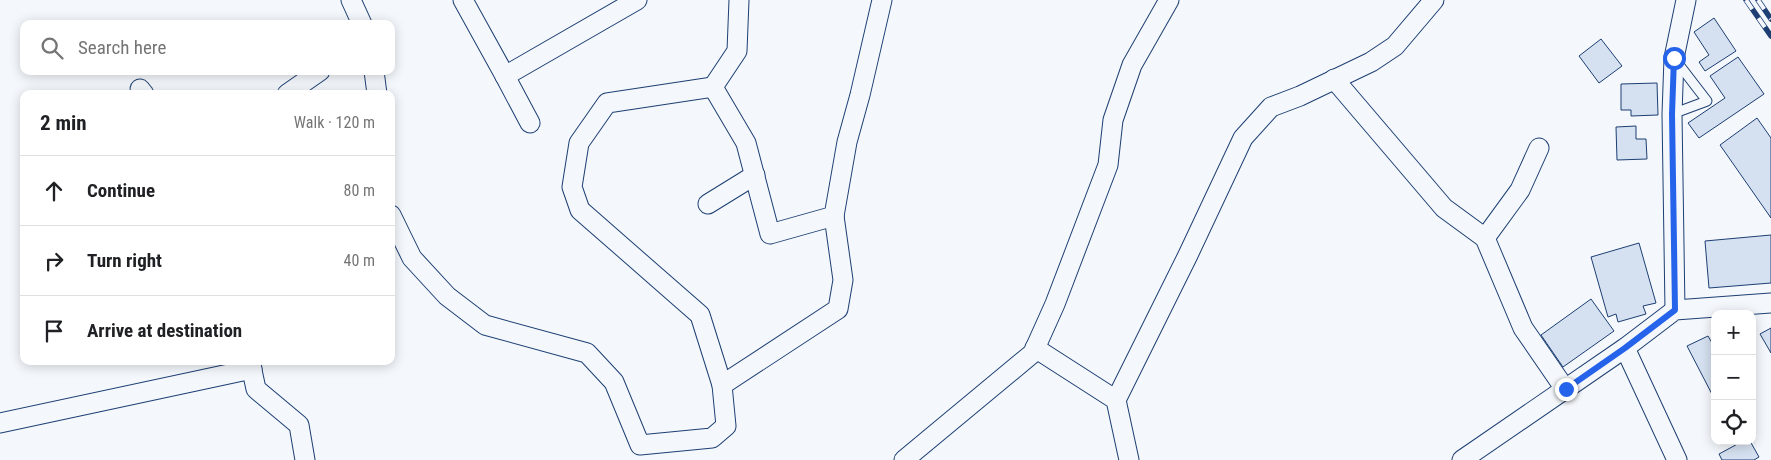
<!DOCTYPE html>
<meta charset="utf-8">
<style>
body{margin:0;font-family:"Roboto Condensed",sans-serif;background:#f6f6f6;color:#202124}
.controls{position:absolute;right:15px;bottom:15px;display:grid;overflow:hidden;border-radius:10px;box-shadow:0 2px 12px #0003}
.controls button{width:45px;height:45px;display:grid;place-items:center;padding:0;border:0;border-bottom:1px solid #e0e0e0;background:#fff;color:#202124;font:25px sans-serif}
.stop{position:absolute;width:15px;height:15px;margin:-11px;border:4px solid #2563eb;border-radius:50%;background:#fff}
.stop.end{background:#2563eb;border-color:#fff;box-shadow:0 1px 5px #0008}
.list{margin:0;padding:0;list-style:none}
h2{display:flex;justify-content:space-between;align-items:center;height:65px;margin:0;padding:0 20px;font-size:21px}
h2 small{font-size:16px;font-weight:400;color:#757577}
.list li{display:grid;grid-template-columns:32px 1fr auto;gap:15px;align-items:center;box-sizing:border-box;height:70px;padding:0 20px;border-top:1px solid #e0e0e0}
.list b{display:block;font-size:19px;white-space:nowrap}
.list em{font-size:16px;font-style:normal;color:#757577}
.icon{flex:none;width:28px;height:28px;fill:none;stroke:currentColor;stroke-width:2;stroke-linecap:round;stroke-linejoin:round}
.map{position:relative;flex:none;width:1771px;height:460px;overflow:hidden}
.search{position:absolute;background:#fff;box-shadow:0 2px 12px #0003;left:20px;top:20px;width:375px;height:55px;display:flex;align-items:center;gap:12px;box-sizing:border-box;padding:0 18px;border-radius:10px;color:#757577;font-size:19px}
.panel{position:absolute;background:#fff;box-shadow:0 2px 12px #0003;left:20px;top:90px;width:375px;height:275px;border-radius:10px}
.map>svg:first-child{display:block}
.building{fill:#d5e0f0;stroke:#1d3f73}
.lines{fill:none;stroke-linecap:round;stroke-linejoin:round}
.service-casing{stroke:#1d3f73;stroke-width:11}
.minor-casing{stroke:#1d3f73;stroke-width:21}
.service{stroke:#f4f7fb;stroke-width:9}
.minor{stroke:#f4f7fb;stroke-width:19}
.rail-casing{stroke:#1d3f73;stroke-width:5.5}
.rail{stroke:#f4f7fb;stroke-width:4;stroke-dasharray:11;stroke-linecap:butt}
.route{stroke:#2563eb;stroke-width:6}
</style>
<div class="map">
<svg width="1771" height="460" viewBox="0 0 1771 460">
<rect width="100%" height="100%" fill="#f4f7fb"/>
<g class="building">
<polygon points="1714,18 1736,51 1705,71 1699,62 1709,55 1694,32"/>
<polygon points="1601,39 1622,66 1599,83 1579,56"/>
<polygon points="1738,57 1764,94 1699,138 1688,123 1725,98 1710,76"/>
<polygon points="1657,83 1658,115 1631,116 1631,110 1621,110 1621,84"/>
<polygon points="1757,118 1771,138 1771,218 1720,145"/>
<polygon points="1636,126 1636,139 1646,139 1647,159 1617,160 1616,127"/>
<polygon points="1771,235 1771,283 1709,288 1705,241"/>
<polygon points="1639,243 1656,303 1643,306 1646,314 1618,322 1616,314 1608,317 1591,257"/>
<polygon points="1591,299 1614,331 1563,367 1541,335"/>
<polygon points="1771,328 1771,353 1760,334"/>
<polygon points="1708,336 1715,348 1715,400 1687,346"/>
<polygon points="1743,441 1750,441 1759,457 1754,460 1722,460 1719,454"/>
</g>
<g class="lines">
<g class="service-casing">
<polyline id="service" points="1672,114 1707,101 1677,62"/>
</g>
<g class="minor-casing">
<g id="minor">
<polyline points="351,0 362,24"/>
<polyline points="463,0 505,76 530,123"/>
<polyline points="739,0 737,51 713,87 746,143 770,234 834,216 847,142 860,95 882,0"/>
<polyline points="374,71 377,94"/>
<polyline points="505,76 637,0"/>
<polyline points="1334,79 1444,208 1485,238 1523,328 1565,389"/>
<polyline points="713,87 607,103 579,143 572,187 580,210 700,315 722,385"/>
<polyline points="140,89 144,94"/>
<polyline points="287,94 320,71"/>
<polyline points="708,204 755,175"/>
<polyline points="391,215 412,258 447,296 485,325 587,353 614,382 640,445 712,438 726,426 722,385 838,309 843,280 834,216"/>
<polyline points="1485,238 1520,190 1539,148"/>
<polyline points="1675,310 1672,114 1674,58 1686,0"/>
<polyline points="1035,348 1116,400 1129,460"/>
<polyline points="1625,348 1677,460"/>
<polyline points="250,361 256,389 299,425 305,460"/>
<polyline points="1116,400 1188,255 1243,138 1271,107 1300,96 1371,62 1395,46 1434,0"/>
<polyline points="0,423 252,369"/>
<polyline points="904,460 1033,353 1055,304 1108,165 1113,120 1132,65 1169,0"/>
<polyline points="1462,460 1625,348 1675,310 1771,303"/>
</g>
</g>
<use href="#service" class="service"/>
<use href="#minor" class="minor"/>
<g class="rail-casing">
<g id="rail">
<polyline points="1746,0 1771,36"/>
<polyline points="1758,0 1771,19"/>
</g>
</g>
<use href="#rail" class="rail"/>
</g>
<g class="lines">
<polyline class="route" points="1566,389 1625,348 1675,310 1672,114 1674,58"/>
</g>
</svg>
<div class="controls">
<button>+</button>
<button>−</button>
<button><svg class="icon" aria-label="locate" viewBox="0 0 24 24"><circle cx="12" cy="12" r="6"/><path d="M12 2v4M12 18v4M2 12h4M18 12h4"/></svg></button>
</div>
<div class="stop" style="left:1674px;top:58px"></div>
<div class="stop end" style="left:1566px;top:389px"></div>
<div class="search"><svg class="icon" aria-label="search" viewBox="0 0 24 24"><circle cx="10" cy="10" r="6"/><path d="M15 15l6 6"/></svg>Search here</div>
<section class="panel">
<h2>2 min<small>Walk · 120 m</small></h2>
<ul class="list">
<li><svg class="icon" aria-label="ahead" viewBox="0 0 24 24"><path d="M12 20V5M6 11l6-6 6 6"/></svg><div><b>Continue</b></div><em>80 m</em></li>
<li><svg class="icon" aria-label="right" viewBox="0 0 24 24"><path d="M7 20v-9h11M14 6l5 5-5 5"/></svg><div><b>Turn right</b></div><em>40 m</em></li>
<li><svg class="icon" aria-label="arrive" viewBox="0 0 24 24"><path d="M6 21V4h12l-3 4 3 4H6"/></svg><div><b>Arrive at destination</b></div></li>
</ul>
</section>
</div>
